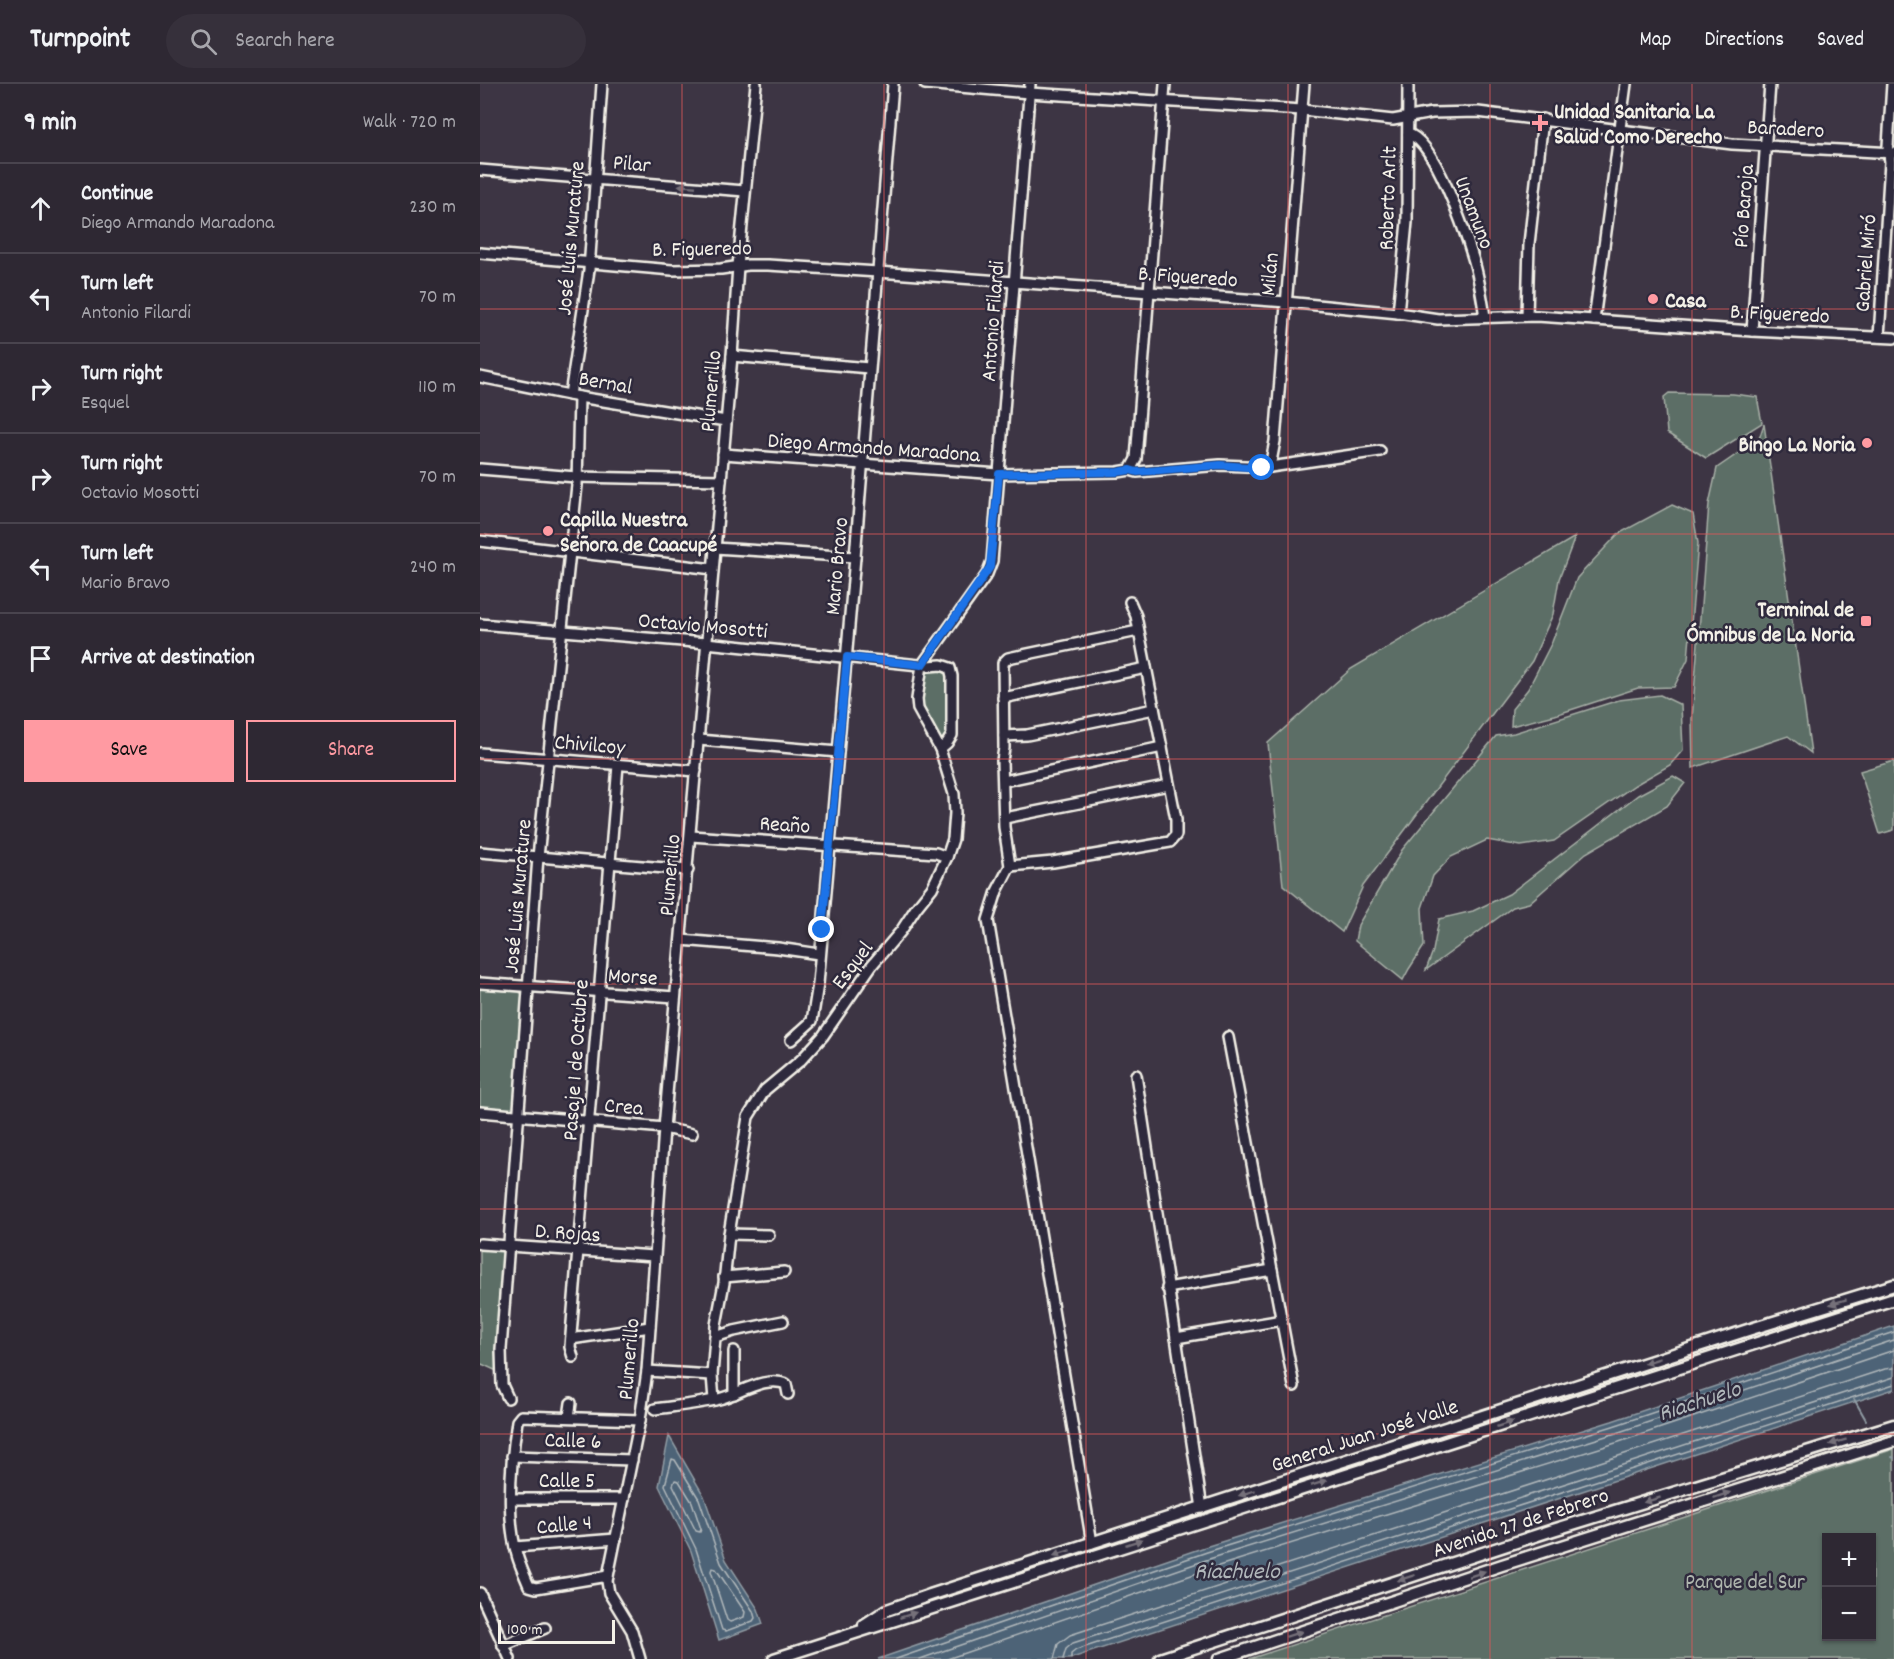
<!DOCTYPE html>
<meta charset="utf-8">
<style>
body{margin:0;font-family:Dekko,sans-serif;background:#36303b;color:#f1f3f6}
.controls{position:absolute;right:18px;bottom:18px;display:grid;overflow:hidden;border-radius:0px;box-shadow:0 2px 4px #0004}
.controls button{width:54px;height:54px;display:grid;place-items:center;padding:0;border:0;border-bottom:2px solid #49444e;background:#2e2833;color:#f1f3f6;font:30px sans-serif}
.scale{position:absolute;left:18px;bottom:15px;width:117px;box-sizing:border-box;padding-left:6px;border:3px solid #f4f1e8;border-top:0;font-size:16px;line-height:21px;white-space:nowrap;color:#f4f1e8;-webkit-text-stroke:4px #2f2a3d;paint-order:stroke}
.stop{position:absolute;width:18px;height:18px;margin:-14px;border:4px solid #1a73e8;border-radius:50%;background:#fff}
.stop.end{background:#1a73e8;border-color:#fff;box-shadow:0 2px 6px #0008}
.list{margin:0;padding:0;list-style:none}
h2{display:flex;justify-content:space-between;align-items:center;height:78px;margin:0;padding:0 24px;font-size:26px}
h2 small{font-size:20px;font-weight:400;color:#a7a6ac}
.list li{display:grid;grid-template-columns:39px 1fr auto;gap:18px;align-items:center;box-sizing:border-box;height:90px;padding:0 24px;border-top:2px solid #49444e}
.list b{display:block;font-size:22px;white-space:nowrap}
.list p{margin:0;font-size:20px;white-space:nowrap;color:#a7a6ac}
.list em{font-size:20px;font-style:normal;color:#a7a6ac}
.actions{display:flex;gap:12px;padding:18px 24px}
.actions a{flex:1;padding:14px 0;border:2px solid #ff9aa2;border-radius:0px;text-align:center;font-size:21px;color:#ff9aa2}
.actions .main{background:#ff9aa2;color:#111}
.icon{flex:none;width:33px;height:33px;fill:none;stroke:currentColor;stroke-width:2;stroke-linecap:round;stroke-linejoin:round}
.map{position:relative;flex:none;width:1414px;height:1575px;overflow:hidden}
header{display:flex;align-items:center;gap:36px;box-sizing:border-box;height:84px;padding:0 30px;background:#2e2833;border-bottom:2px solid #49444e}
header strong{font-size:28px}
nav{display:flex;gap:33px;margin-inline-start:auto;font-size:21px}
.search{width:420px;height:54px;background:#36303b;display:flex;align-items:center;gap:15px;box-sizing:border-box;padding:0 21px;border-radius:33px;color:#a7a6ac;font-size:22px}
main{display:flex}
aside{flex:1;background:#2e2833}
.map>svg:first-child{display:block}
.green{fill:#5b6e66;stroke:#a8b0a7;stroke-width:1.5;fill-rule:evenodd}
.water{fill:#4d6377;stroke:#909ca4;stroke-width:1.5}
.lines{fill:none;stroke-linecap:round;stroke-linejoin:round}
.shore{stroke:#b1b8bb;stroke-width:1.5}
.stream{stroke:#909ca4;stroke-width:2}
.minor-casing{stroke:#f4f1e8;stroke-width:14}
.major-casing{stroke:#f4f1e8;stroke-width:15}
.minor{stroke:#2f2a3d;stroke-width:9}
.major{stroke:#2f2a3d;stroke-width:10}
.oneway{fill:#747079}
.route{stroke:#1a73e8;stroke-width:8}
.grid{fill:none;stroke:#de5a58;stroke-width:1.5;stroke-opacity:0.55}
.poi-dot{fill:#ff9aa2;stroke:#2f2a3d;stroke-width:2}
.labels{text-anchor:middle;stroke-width:5;stroke-linejoin:round;paint-order:stroke}
.poi-label{font-size:22px;font-weight:bold;fill:#f4f1e8;stroke:#2f2a3d;text-anchor:start}
.street-label{font-size:22px;fill:#f4f1e8;stroke:#2f2a3d}
.park-label{font-size:22px;fill:#afb6ae;stroke:#2f2a3d}
.water-label{font-size:24px;font-style:italic;fill:#b1b8bb;stroke:#2f2a3d}
</style>
<header>
<strong>Turnpoint</strong>
<div class="search"><svg class="icon" aria-label="search" viewBox="0 0 24 24"><circle cx="10" cy="10" r="6"/><path d="M15 15l6 6"/></svg>Search here</div>
<nav><a>Map</a><a>Directions</a><a>Saved</a></nav>
</header>
<main>
<aside>
<h2>9 min<small>Walk · 720 m</small></h2>
<ul class="list">
<li><svg class="icon" aria-label="ahead" viewBox="0 0 24 24"><path d="M12 20V5M6 11l6-6 6 6"/></svg><div><b>Continue</b><p>Diego Armando Maradona</p></div><em>230 m</em></li>
<li><svg class="icon" aria-label="left" viewBox="0 0 24 24"><path d="M17 20v-9H6M10 6l-5 5 5 5"/></svg><div><b>Turn left</b><p>Antonio Filardi</p></div><em>70 m</em></li>
<li><svg class="icon" aria-label="right" viewBox="0 0 24 24"><path d="M7 20v-9h11M14 6l5 5-5 5"/></svg><div><b>Turn right</b><p>Esquel</p></div><em>110 m</em></li>
<li><svg class="icon" aria-label="right" viewBox="0 0 24 24"><path d="M7 20v-9h11M14 6l5 5-5 5"/></svg><div><b>Turn right</b><p>Octavio Mosotti</p></div><em>70 m</em></li>
<li><svg class="icon" aria-label="left" viewBox="0 0 24 24"><path d="M17 20v-9H6M10 6l-5 5 5 5"/></svg><div><b>Turn left</b><p>Mario Bravo</p></div><em>240 m</em></li>
<li><svg class="icon" aria-label="arrive" viewBox="0 0 24 24"><path d="M6 21V4h12l-3 4 3 4H6"/></svg><div><b>Arrive at destination</b></div></li>
</ul>
<div class="actions"><a class="main">Save</a><a>Share</a></div>
</aside>
<div class="map">
<svg width="1414" height="1575" viewBox="0 0 1414 1575">
<rect width="100%" height="100%" fill="#3d3544"/>
<filter id="ink" filterUnits="userSpaceOnUse"><feTurbulence type="fractalNoise" baseFrequency=".0167" numOctaves="2"/><feDisplacementMap in="SourceGraphic" scale="12" xChannelSelector="R" yChannelSelector="G"/><feConvolveMatrix kernelMatrix="1 2 1 2 8 2 1 2 1" color-interpolation-filters="sRGB"/></filter>
<g filter="url(#ink)">
<g class="green">
<polygon points="1189,309 1253,310 1277,313 1282,339 1226,374 1187,349 1184,313"/>
<polygon points="1284,340 1331,669 1308,652 1213,684 1212,635 1229,420 1237,384 1279,355"/>
<polygon points="1192,421 1213,430 1218,459 1208,575 1194,603 1158,604 1075,631 1031,642 1032,625 1048,605 1072,558 1097,494 1138,450"/>
<polygon points="1095,453 1079,495 1073,530 1052,577 883,802 862,848 803,801 788,659 871,585"/>
<path d="M466,585l2,4 2,56 -3,8 -7,4c-16,-29 -24,-34 -13,-68l6,-3z"/>
<polygon points="1180,611 1201,621 1203,666 1190,681 1155,701 1074,757 1041,762 1007,756 971,773 953,792 942,824 944,862 929,885 923,896 875,857 878,841 922,766 1016,652 1034,649 1139,616"/>
<polygon points="1414,677 1414,746 1400,750 1380,687"/>
<polygon points="1193,692 1205,699 1187,722 1106,769 1049,819 1033,823 946,886 953,867 959,835 993,827 1029,810 1158,711"/>
<polygon points="0,905 39,908 44,911 35,1027 0,1028"/>
<polygon points="0,1166 26,1167 17,1287 2,1280 0,1281"/>
<path d="M1414,1365v210h-645zM1346,1454h46v98h-46z"/>
</g>
<g class="water">
<polygon points="1414,1242 1414,1305 589,1575 398,1575 725,1463 1132,1337"/>
<polygon points="189,1352 224,1412 246,1476 278,1525 283,1540 239,1556 211,1467 179,1402"/>
</g>
<g class="lines">
<g class="shore">
<polygon points="192,1375 195,1376 219,1415 241,1479 273,1527 275,1534 273,1537 246,1547 242,1546 216,1465 185,1401"/>
<polygon points="195,1396 199,1397 212,1418 221,1445 220,1448 216,1447 193,1401"/>
<polygon points="232,1484 236,1485 265,1528 264,1533 250,1538 247,1536 231,1487"/>
<polyline points="416,1575 727,1468 1133,1342 1414,1248"/>
<polyline points="440,1575 729,1475 1136,1349 1414,1256"/>
<polyline points="467,1575 732,1484 1139,1358 1414,1266"/>
<polyline points="574,1575 578,1560 590,1551 1405,1285 1414,1284"/>
<polyline points="583,1575 586,1565 593,1559 1414,1293"/>
<polyline points="591,1575 591,1570 596,1566 1414,1300"/>
</g>
<g class="stream">
<polyline points="1374,1315 1386,1336"/>
<polyline points="1412,1373 1414,1374"/>
</g>
<g class="minor-casing">
<g id="minor">
<polyline points="445,0 549,9 822,26 913,36 952,29 998,28 1252,60 1414,69"/>
<path d="M928,50c26,5 57,98 65,124 6,19 9,39 12,59"/>
<polyline points="0,86 265,107"/>
<polyline points="0,169 192,186 241,185 268,181 288,181 398,188 806,218 918,229 958,235 1057,232 1272,247 1414,254"/>
<polyline points="918,229 927,138 928,0"/>
<polyline points="1047,232 1049,160 1063,35"/>
<polyline points="1114,236 1146,0"/>
<polyline points="1272,247 1290,0"/>
<polyline points="1399,253 1410,78 1408,62 1412,0"/>
<polyline points="252,272 389,284"/>
<polyline points="0,293 99,313 246,337"/>
<polyline points="90,311 109,186 122,0"/>
<polyline points="243,370 519,390 638,388 650,386 657,388 740,381 790,383 900,367"/>
<polyline points="790,383 795,357 824,0"/>
<polyline points="0,385 96,393 241,396"/>
<polyline points="650,386 656,375 685,0"/>
<polyline points="0,457 233,485"/>
<polyline points="235,464 375,473"/>
<polyline points="0,540 226,559 449,582 461,581 470,584 472,592 472,651 467,659 460,665"/>
<polyline points="523,614 666,584"/>
<polyline points="524,652 547,651 674,625"/>
<polyline points="219,656 358,668"/>
<polyline points="0,669 216,687"/>
<polyline points="524,697 682,663"/>
<polyline points="525,734 689,701"/>
<polyline points="211,752 456,769 467,773"/>
<polyline points="0,768 208,786"/>
<polyline points="530,782 573,778 690,758 696,751 696,735 656,532 650,518"/>
<polyline points="201,856 298,864 339,870"/>
<polyline points="0,899 195,913"/>
<polyline points="748,953 814,1302"/>
<polyline points="311,956 332,937 338,900 375,473 413,0"/>
<polyline points="656,991 722,1424"/>
<polyline points="0,1028 184,1044 212,1050"/>
<polyline points="249,1150 289,1151"/>
<polyline points="0,1160 174,1172"/>
<polyline points="244,1193 304,1188"/>
<polyline points="687,1204 792,1186"/>
<polyline points="235,1253 254,1247 303,1237"/>
<polyline points="696,1254 802,1236"/>
<polyline points="91,1255 170,1243"/>
<polyline points="254,1267 254,1310"/>
<polyline points="93,1273 90,1263 138,681"/>
<polyline points="167,1287 232,1291"/>
<polyline points="28,1314 22,1301 21,1265 58,773 97,401 99,313"/>
<polyline points="234,1316 232,1291 236,1241 244,1199 249,1150 268,1033 285,1006 321,976 343,952 392,881 421,847 436,824 452,804 467,773 473,755 475,729 474,710 460,665 438,625 437,615 442,581 507,490 512,477 550,0"/>
<path d="M175,1325c21,-3 43,-5 64,-10 20,-5 47,-24 67,-15l2,10"/>
<polyline points="89,1333 91,1319"/>
<polyline points="32,1372 152,1376"/>
<polyline points="31,1415 144,1415"/>
<polyline points="612,1459 508,836 517,807 530,782 524,743 522,677 524,664 523,579 528,574 658,547"/>
<polyline points="35,1463 136,1455"/>
<path d="M128,1492l-72,12 -7,-2c-4,-10 -9,-20 -12,-31 -11,-38 -6,-94 0,-134l4,-5 119,4"/>
<polyline points="0,1509 30,1575"/>
<polyline points="23,1562 65,1544"/>
<polyline points="160,1575 152,1547 129,1509 127,1497 160,1336 167,1287 184,1044 252,272 258,182 276,0"/>
</g>
</g>
<g class="major-casing">
<g id="major">
<polyline points="384,1541 407,1526 450,1511 1271,1245 1414,1201"/>
<polyline points="294,1575 1414,1215"/>
<polyline points="680,1575 1073,1446 1414,1341"/>
<polyline points="739,1575 1022,1481 1414,1357"/>
</g>
</g>
<use href="#minor" class="minor"/>
<use href="#major" class="major"/>
</g>
<defs><path id="oneway-solid" d="M-6-.8H1V-3.2L6.5 0L1 3.2V.8H-6Z" transform="scale(1.5)"/></defs>
<g class="oneway">
<use href="#oneway-solid" transform="translate(207 102) rotate(-175)"/>
<use href="#oneway-solid" transform="translate(1358 1218) rotate(163)"/>
<use href="#oneway-solid" transform="translate(1172 1277) rotate(162)"/>
<use href="#oneway-solid" transform="translate(1025 1340) rotate(-18)"/>
<use href="#oneway-solid" transform="translate(1358 1358) rotate(163)"/>
<use href="#oneway-solid" transform="translate(839 1399) rotate(-18)"/>
<use href="#oneway-solid" transform="translate(767 1409) rotate(162)"/>
<use href="#oneway-solid" transform="translate(1242 1411) rotate(-18)"/>
<use href="#oneway-solid" transform="translate(1172 1416) rotate(163)"/>
<use href="#oneway-solid" transform="translate(654 1458) rotate(-18)"/>
<use href="#oneway-solid" transform="translate(582 1469) rotate(162)"/>
<use href="#oneway-solid" transform="translate(997 1490) rotate(-19)"/>
<use href="#oneway-solid" transform="translate(926 1494) rotate(162)"/>
<use href="#oneway-solid" transform="translate(428 1531) rotate(-18)"/>
<use href="#oneway-solid" transform="translate(814 1550) rotate(-18)"/>
</g>
</g>
<g class="lines" filter="url(#ink)">
<polyline class="route" points="342,846 367,573 442,581 510,483 519,390 638,388 650,386 657,388 740,381 782,384"/>
</g>
<path class="grid" d="M202,0v1575M404,0v1575M606,0v1575M808,0v1575M1010,0v1575M1212,0v1575M0,225h1414M0,450h1414M0,675h1414M0,900h1414M0,1125h1414M0,1350h1414"/>
<g class="poi-dot">
<path d="M1057 30h6v6h6v6h-6v6h-6v-6h-6v-6h6z"/>
<circle cx="1173" cy="215" r="6"/>
<circle cx="1387" cy="359" r="6"/>
<circle cx="68" cy="447" r="6"/>
<rect x="1380" y="531" width="12" height="12" rx="3"/>
</g>
<g class="labels">
<g class="poi-label">
<text x="1074" y="34">Unidad Sanitaria La<tspan x="1074" dy="25">Salud Como Derecho</tspan></text>
<text x="1185" y="223">Casa</text>
<text x="1375" y="367" text-anchor="end">Bingo La Noria</text>
<text x="80" y="442">Capilla Nuestra<tspan x="80" dy="25">Señora de Caacupé</tspan></text>
<text x="1374" y="532" text-anchor="end">Terminal de<tspan x="1374" dy="25">Ómnibus de La Noria</tspan></text>
</g>
<g class="street-label">
<text transform="translate(1306 43) rotate(3)" y="8">Baradero</text>
<text transform="translate(152 78) rotate(5)" y="8">Pilar</text>
<text transform="translate(906 114) rotate(-88)" y="8">Roberto Arlt</text>
<text transform="translate(1262 122) rotate(-86)" y="8">Pío Baroja</text>
<text transform="translate(996 128) rotate(69)" y="8">Unamuno</text>
<text transform="translate(89 154) rotate(-85)" y="8">José Luis Murature</text>
<text transform="translate(222 163) rotate(-1)" y="8">B. Figueredo</text>
<text transform="translate(1384 179) rotate(-86)" y="8">Gabriel Miró</text>
<text transform="translate(788 190) rotate(-85)" y="8">Milán</text>
<text transform="translate(708 191) rotate(4)" y="8">B. Figueredo</text>
<text transform="translate(1300 228) rotate(3)" y="8">B. Figueredo</text>
<text transform="translate(511 237) rotate(-86)" y="8">Antonio Filardi</text>
<text transform="translate(126 297) rotate(10)" y="8">Bernal</text>
<text transform="translate(229 307) rotate(-85)" y="8">Plumerillo</text>
<text transform="translate(394 362) rotate(4)" y="8">Diego Armando Maradona</text>
<text transform="translate(355 482) rotate(-85)" y="8">Mario Bravo</text>
<text transform="translate(223 540) rotate(5)" y="8">Octavio Mosotti</text>
<text transform="translate(110 659) rotate(5)" y="8">Chivilcoy</text>
<text transform="translate(305 739) rotate(4)" y="8">Reaño</text>
<text transform="translate(188 791) rotate(-85)" y="8">Plumerillo</text>
<text transform="translate(36 812) rotate(-85)" y="8">José Luis Murature</text>
<text transform="translate(371 880) rotate(-53)" y="8">Esquel</text>
<text transform="translate(153 891) rotate(4)" y="8">Morse</text>
<text transform="translate(94 976) rotate(-86)" y="8">Pasaje 1 de Octubre</text>
<text transform="translate(144 1021) rotate(5)" y="8">Crea</text>
<text transform="translate(88 1147) rotate(4)" y="8">D. Rojas</text>
<text transform="translate(147 1275) rotate(-85)" y="8">Plumerillo</text>
<text transform="translate(884 1350) rotate(-18)" y="8">General Juan José Valle</text>
<text transform="translate(93 1355) rotate(2)" y="8">Calle 6</text>
<text x="87" y="1403">Calle 5</text>
<text transform="translate(1040 1437) rotate(-18)" y="8">Avenida 27 de Febrero</text>
<text transform="translate(84 1439) rotate(-5)" y="8">Calle 4</text>
</g>
<g class="park-label">
<text x="1265" y="1504">Parque del Sur</text>
</g>
<g class="water-label">
<text transform="translate(1219 1316) rotate(-18)" y="8">Riachuelo</text>
<text x="757" y="1494">Riachuelo</text>
</g>
</g>
</svg>
<div class="controls">
<button>+</button>
<button>−</button>
</div>
<div class="scale">100 m</div>
<div class="stop" style="left:782px;top:384px"></div>
<div class="stop end" style="left:342px;top:846px"></div>
</div>
</main>
